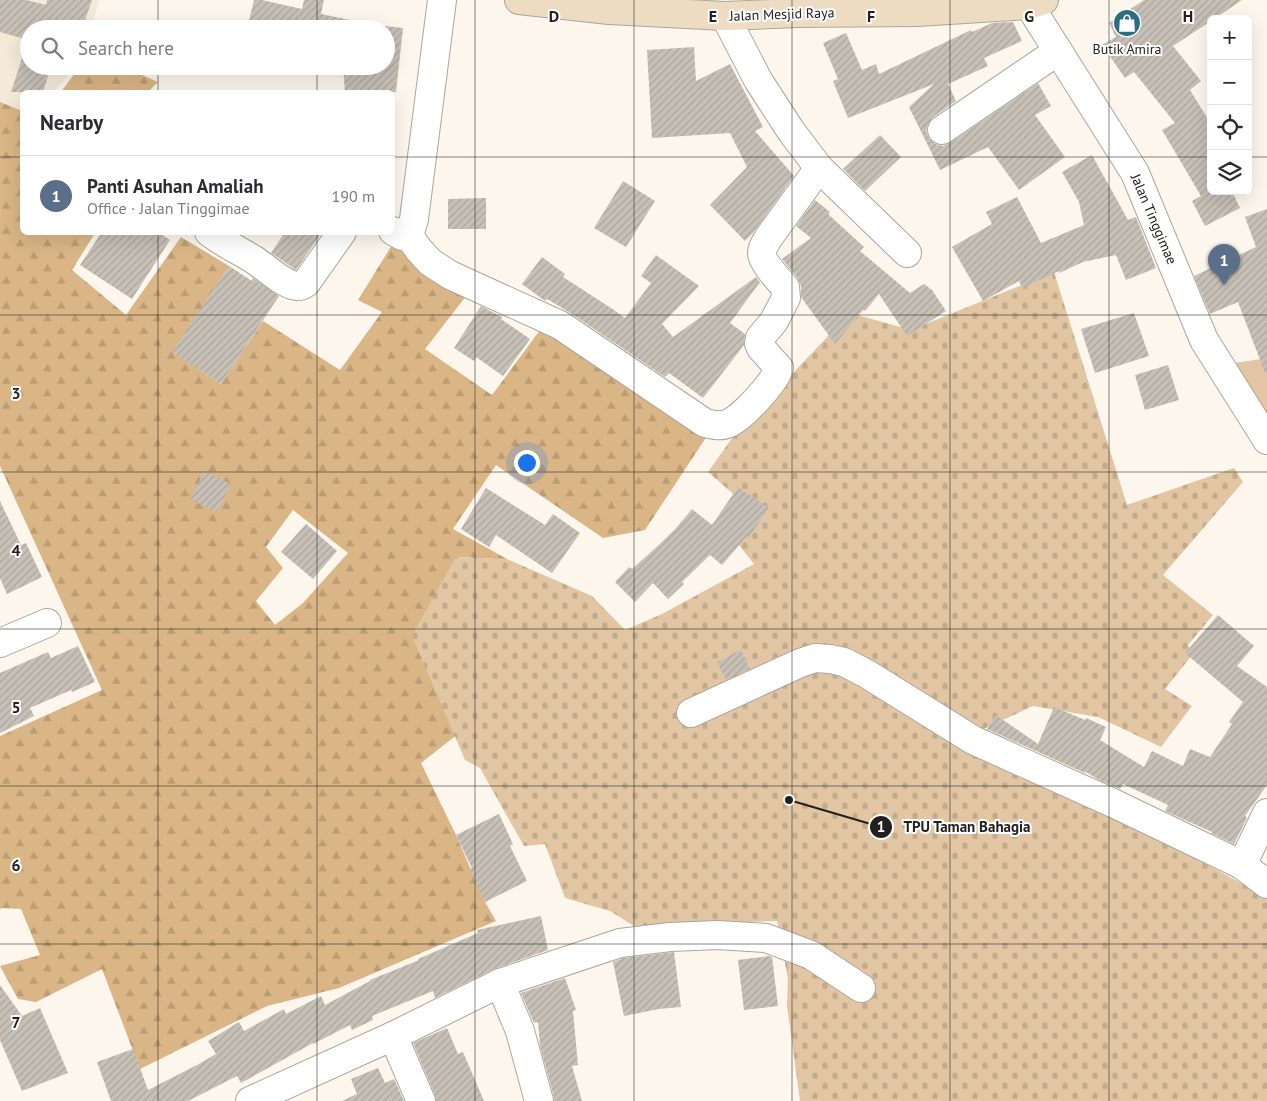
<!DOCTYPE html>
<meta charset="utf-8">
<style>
body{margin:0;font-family:"PT Sans",sans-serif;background:#f2f2f3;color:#2b2b33}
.controls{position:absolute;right:15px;top:15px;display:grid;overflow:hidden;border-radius:8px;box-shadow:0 5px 20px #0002}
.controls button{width:45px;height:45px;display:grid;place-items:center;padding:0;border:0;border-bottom:1px solid #e1e1e2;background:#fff;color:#2b2b33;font:25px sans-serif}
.you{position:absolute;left:526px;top:462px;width:18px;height:18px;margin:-12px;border:4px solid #fff;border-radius:50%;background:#1a73e8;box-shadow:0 0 0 8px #1a73e833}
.badge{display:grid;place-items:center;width:32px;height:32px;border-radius:50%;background:#db2777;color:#fff;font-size:16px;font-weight:700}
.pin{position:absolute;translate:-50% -41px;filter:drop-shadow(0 1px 2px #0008)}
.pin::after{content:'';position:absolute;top:26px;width:18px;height:15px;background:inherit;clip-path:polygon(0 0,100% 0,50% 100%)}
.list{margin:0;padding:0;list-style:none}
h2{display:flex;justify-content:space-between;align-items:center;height:65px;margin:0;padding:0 20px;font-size:21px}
h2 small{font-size:16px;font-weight:400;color:#7c7c81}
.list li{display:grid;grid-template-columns:32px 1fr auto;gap:15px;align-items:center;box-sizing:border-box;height:80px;padding:0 20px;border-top:1px solid #e1e1e2}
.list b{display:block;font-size:19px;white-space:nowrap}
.list p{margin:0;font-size:16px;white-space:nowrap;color:#7c7c81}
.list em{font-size:16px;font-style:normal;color:#7c7c81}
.icon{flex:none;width:28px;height:28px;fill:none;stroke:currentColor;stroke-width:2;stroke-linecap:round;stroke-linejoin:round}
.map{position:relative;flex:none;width:1267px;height:1101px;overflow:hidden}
.search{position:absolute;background:#fff;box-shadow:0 5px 20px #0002;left:20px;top:20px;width:375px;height:55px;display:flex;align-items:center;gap:12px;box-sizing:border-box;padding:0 18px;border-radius:28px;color:#7c7c81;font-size:19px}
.panel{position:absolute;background:#fff;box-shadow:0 5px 20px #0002;left:20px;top:90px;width:375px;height:145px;border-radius:8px}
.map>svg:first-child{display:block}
.built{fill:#f5e9d9}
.grass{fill:#e2c6a3}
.forest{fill:url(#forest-firs);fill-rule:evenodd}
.cemetery{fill:url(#cemetery-stones)}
.building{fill:url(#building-hatch)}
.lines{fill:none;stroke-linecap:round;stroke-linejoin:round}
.street-casing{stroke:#aca69d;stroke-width:30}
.secondary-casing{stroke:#aca69d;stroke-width:30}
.street{stroke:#fff;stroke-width:28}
.secondary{stroke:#eedcc2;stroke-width:28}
.grid{fill:none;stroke:#22201d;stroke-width:1;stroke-opacity:0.55}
.labels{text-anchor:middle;stroke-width:4;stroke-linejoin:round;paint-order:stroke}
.street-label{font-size:14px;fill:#22201d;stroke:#fff}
.poi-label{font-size:14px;fill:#22201d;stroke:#fff}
.grid-label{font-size:16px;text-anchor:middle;font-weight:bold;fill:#22201d;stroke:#fff;stroke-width:4;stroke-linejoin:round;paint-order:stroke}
.leader{fill:none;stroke:#22201d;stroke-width:2}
.callout-dot{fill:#22201d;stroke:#fff;stroke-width:2}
.mark-label{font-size:15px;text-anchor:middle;font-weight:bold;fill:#fff}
.callout-label{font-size:15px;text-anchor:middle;font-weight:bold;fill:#22201d;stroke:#fff;stroke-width:4;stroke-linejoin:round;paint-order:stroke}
</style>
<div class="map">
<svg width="1267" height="1101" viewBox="0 0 1267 1101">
<defs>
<pattern id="forest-firs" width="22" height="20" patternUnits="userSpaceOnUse" patternTransform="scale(1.25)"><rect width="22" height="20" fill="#dab686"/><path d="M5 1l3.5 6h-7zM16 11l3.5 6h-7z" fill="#bb9c73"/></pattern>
<pattern id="cemetery-stones" width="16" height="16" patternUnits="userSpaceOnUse" patternTransform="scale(1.25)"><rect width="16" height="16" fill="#e2c6a3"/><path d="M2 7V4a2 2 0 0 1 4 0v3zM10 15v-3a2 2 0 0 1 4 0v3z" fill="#c2aa8c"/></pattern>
<pattern id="building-hatch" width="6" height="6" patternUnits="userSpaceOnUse" patternTransform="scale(1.25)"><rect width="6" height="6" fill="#c7c0b7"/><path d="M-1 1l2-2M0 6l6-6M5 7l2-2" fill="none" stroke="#aba59d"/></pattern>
</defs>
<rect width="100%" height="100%" fill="#fdf6ed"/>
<polygon class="built" points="0,0 99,0 91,29 29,29 29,66 76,66 53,92 22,92 22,111 0,102"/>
<polygon class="grass" points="1267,358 1267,417 1235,363"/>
<g class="forest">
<polygon points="80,66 122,66 158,82 148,92 61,92"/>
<path d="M0,102l22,9v121l73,1 -23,37 54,45 55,-78 48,29 -56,86 48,32 42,-63 77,49 42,-58 -24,-12 34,-55 75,50 -42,54 67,46 51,-69 166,107 -64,97 -42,8 -107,-73 -43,64 54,30 -51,-2 2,177 -37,29 35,72 29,67 11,19 -157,67 -72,18 -127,63 -38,-100 -66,33 -18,-3 -18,-33 40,-11 -19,-46 -18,-1 -3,1v-173l102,-46 -102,-224zM293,510l55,43 -45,50 -28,22 -19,-24 27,-33 -17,-21z"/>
</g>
<polygon class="cemetery" points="1054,272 1127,505 1234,468 1243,482 1163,575 1213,615 1188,645 1193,654 1165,689 1192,706 1161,747 1098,717 1033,706 975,733 1148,833 1267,897 1267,1101 800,1101 787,1005 788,979 777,921 634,926 610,911 565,898 545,844 524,846 480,768 465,760 412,636 456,557 507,559 592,596 625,630 662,614 754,564 735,540 761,518 708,472 735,434 850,313 911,330"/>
<g class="building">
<polygon points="0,0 26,0 46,5 47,0 92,0 82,29 29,29 29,66 51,66 43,92 11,92 28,40 0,32"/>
<polygon points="254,0 262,0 302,9 304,0 324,0 321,14 350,20 350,22 403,28 396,92 345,92 343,66 386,66 386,29 247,29"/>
<polygon points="1144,0 1242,0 1214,19 1211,19 1211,21 1173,46 1201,81 1190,90 1211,124 1211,191 1232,191 1240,208 1205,226 1192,201 1201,196 1162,130 1175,123 1134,72 1125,78 1102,45 1116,37 1109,23"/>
<polygon points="1013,22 1022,41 984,58 988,66 948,84 956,101 933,117 928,124 926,131 929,138 935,144 943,146 950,143 1038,83 1051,106 1035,115 1065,157 1019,190 988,147 940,170 909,107 934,84 848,118 833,81 838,79 823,43 846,33 862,70 876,64 879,74 971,30 972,32 992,23"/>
<polygon points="694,47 696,81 730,64 763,127 755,131 794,176 753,233 745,241 710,205 747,167 730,133 652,138 647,50"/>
<polygon points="880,135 901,157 865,191 843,169"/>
<polygon points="1092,155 1128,220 1136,217 1156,268 1126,280 1116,255 1083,262 1059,273 1059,271 1022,288 1019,281 983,301 952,247 992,224 986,212 1017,197 1041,243 1084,225 1079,202 1062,172"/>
<polygon points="623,181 655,201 626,247 594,228"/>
<polygon points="486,198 486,229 448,229 448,199"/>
<polygon points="815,200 830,212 828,214 864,247 860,251 910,293 924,284 932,290 946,311 907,336 879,294 865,311 863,310 835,344 801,297 801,286 797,277 782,259 811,238 796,226"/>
<polygon points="1267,209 1267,373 1265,373 1238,302 1210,314 1194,276 1256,247 1245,217"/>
<polygon points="102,232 158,232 170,240 132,299 80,265"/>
<polygon points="285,232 322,232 296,270 271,253"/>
<polygon points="656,255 699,286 662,324 673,337 756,277 760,282 730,323 745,334 744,345 703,398 669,373 665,377 569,312 547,299 545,301 522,284 542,257 565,274 563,277 611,308 625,318 651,283 641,276"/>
<polygon points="229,266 252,281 253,278 279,296 221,384 172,352"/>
<polygon points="481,306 502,317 501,319 530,339 503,376 476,357 474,361 454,348"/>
<polygon points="1134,313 1149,356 1095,373 1081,329"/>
<polygon points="1168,365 1179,400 1145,410 1135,375"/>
<polygon points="205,471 231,484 216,512 190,499"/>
<polygon points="738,487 769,508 749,537 747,536 722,565 710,555 682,582 684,584 668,599 653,583 635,602 615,582 629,567 632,569 662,542 676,528 692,509 712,525"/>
<polygon points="486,488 545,525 553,514 580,533 552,573 496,535 489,547 461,529"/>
<polygon points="0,501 21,545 26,543 42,577 7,594 0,578"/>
<polygon points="306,524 337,551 313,579 281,552"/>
<polygon points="1218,615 1254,646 1237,666 1267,687 1267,785 1245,816 1247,818 1234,844 1211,833 1212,832 1165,811 1168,805 1123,784 1120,789 1099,780 1086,772 1085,773 987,729 996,715 1038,744 1054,707 1085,720 1086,718 1106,727 1100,740 1144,767 1152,751 1183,766 1190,749 1210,757 1232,724 1229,722 1243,702 1185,653"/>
<polygon points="78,646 95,682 72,692 71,690 30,708 34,716 0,733 0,673 48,652 51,658"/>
<polygon points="741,650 750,669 726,680 717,662"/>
<polygon points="499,814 513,844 510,846 527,881 485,902 469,869 472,868 456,835"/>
<polygon points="541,916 548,950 494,969 435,998 433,991 372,1016 373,1020 352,1030 350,1025 313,1044 313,1043 241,1083 237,1076 188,1101 111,1101 97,1062 133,1049 148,1090 197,1065 216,1054 208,1041 239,1022 244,1031 284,1009 286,1014 321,996 325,1005 370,981 370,980 419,960 418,959 478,933 477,930"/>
<polygon points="674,952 681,1007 659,1009 624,1016 613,962 623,958"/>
<polygon points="769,956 772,957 778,1006 744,1010 738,960"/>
<polygon points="565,978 576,1010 573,1011 578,1065 572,1066 582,1101 554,1101 554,1097 540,1046 538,1022 534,1023 521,993"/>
<polygon points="0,985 22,1016 40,1008 68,1073 22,1091 0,1040"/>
<polygon points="447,1028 458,1054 463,1052 484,1101 436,1101 435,1095 413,1043"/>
<polygon points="378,1068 385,1083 394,1079 404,1101 342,1101 357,1094 351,1079"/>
</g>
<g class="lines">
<g class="street-casing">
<g id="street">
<polyline points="1022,0 1029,5 1135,173 1204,340 1267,440"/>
<polyline points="725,16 758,80 791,131 819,168 907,253"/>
<polyline points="942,130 1058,51"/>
<polyline points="393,231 402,236 409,236 414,219 442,0"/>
<path d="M209,232c14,11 29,18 44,27 11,7 30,25 43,27 4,1 7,-1 10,-3l36,-51"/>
<path d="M409,236l10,14 11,12 20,13 110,50 145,98c8,2 16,4 24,0 13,-5 47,-42 50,-55l-18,-20 -2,-4 1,-6 14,-17 12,-23 -1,-11c-6,-7 -23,-25 -23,-34 0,-6 4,-11 7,-16l50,-69"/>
<polyline points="0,643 47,623"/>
<polyline points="691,713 800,663 815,658 830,659 844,662 867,674 973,740 1115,804 1242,865 1267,884"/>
<polyline points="1242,865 1267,813"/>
<polyline points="500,983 520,1031 539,1101"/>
<polyline points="393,1036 421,1101"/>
<polyline points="250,1101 393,1036 500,983 620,943 670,937 718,935 766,938 811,955 861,988"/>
</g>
</g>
<g class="secondary-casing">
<polyline id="secondary" points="519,0 609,10 725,16 797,13 917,12 1029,5 1044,0"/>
</g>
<use href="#street" class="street"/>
<use href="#secondary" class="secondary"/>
</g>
<path class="grid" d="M158,0v29M317,0v29M475,0v1101M634,0v1101M792,0v1101M950,0v1101M1109,0v1101M158,66v26M317,66v26M0,157h22M392,157h819M1248,157h19M158,232v869M317,232v869M0,315h1267M0,472h1267M0,629h1267M0,786h1267M0,944h1267"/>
<defs>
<g id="shop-disc" transform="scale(1.4375)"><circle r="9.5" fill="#2e6c82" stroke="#fff"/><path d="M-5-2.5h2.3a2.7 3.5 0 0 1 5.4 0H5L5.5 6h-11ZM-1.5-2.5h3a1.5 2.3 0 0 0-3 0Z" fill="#fff"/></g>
</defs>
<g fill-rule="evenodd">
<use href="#shop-disc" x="1127" y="23"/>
</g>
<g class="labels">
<g class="street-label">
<text transform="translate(782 14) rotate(-2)" y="5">Jalan Mesjid Raya</text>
<text transform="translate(1154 219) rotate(67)" y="5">Jalan Tinggimae</text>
</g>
<g class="poi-label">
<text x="1127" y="54">Butik Amira</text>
</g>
</g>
<g class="grid-label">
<text x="554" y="22">D</text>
<text x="713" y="22">E</text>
<text x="871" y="22">F</text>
<text x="1029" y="22">G</text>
<text x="1188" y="22">H</text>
<text x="16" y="399">3</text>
<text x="16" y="556">4</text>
<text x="16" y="713">5</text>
<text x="16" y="871">6</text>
<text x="16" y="1028">7</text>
</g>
<path class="leader" d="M789 800L881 827"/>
<g class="callout-dot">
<circle cx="789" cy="800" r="5"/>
<circle cx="881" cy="827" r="12"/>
</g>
<g class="mark-label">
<text x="881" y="832">1</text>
</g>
<g class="callout-label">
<text x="967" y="832">TPU Taman Bahagia</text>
</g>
</svg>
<div class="controls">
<button>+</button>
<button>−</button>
<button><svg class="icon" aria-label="locate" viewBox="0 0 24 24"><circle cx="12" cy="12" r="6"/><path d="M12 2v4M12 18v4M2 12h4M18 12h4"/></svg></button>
<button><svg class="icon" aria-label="layers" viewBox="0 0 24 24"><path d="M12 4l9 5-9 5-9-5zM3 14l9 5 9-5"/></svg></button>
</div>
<div class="you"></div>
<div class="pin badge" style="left:1224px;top:285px;background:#5c6f8a">1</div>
<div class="search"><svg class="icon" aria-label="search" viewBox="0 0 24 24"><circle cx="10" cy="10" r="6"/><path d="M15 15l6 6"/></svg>Search here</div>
<section class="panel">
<h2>Nearby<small></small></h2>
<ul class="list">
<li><span class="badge" style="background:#5c6f8a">1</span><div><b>Panti Asuhan Amaliah</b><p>Office · Jalan Tinggimae</p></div><em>190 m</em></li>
</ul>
</section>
</div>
